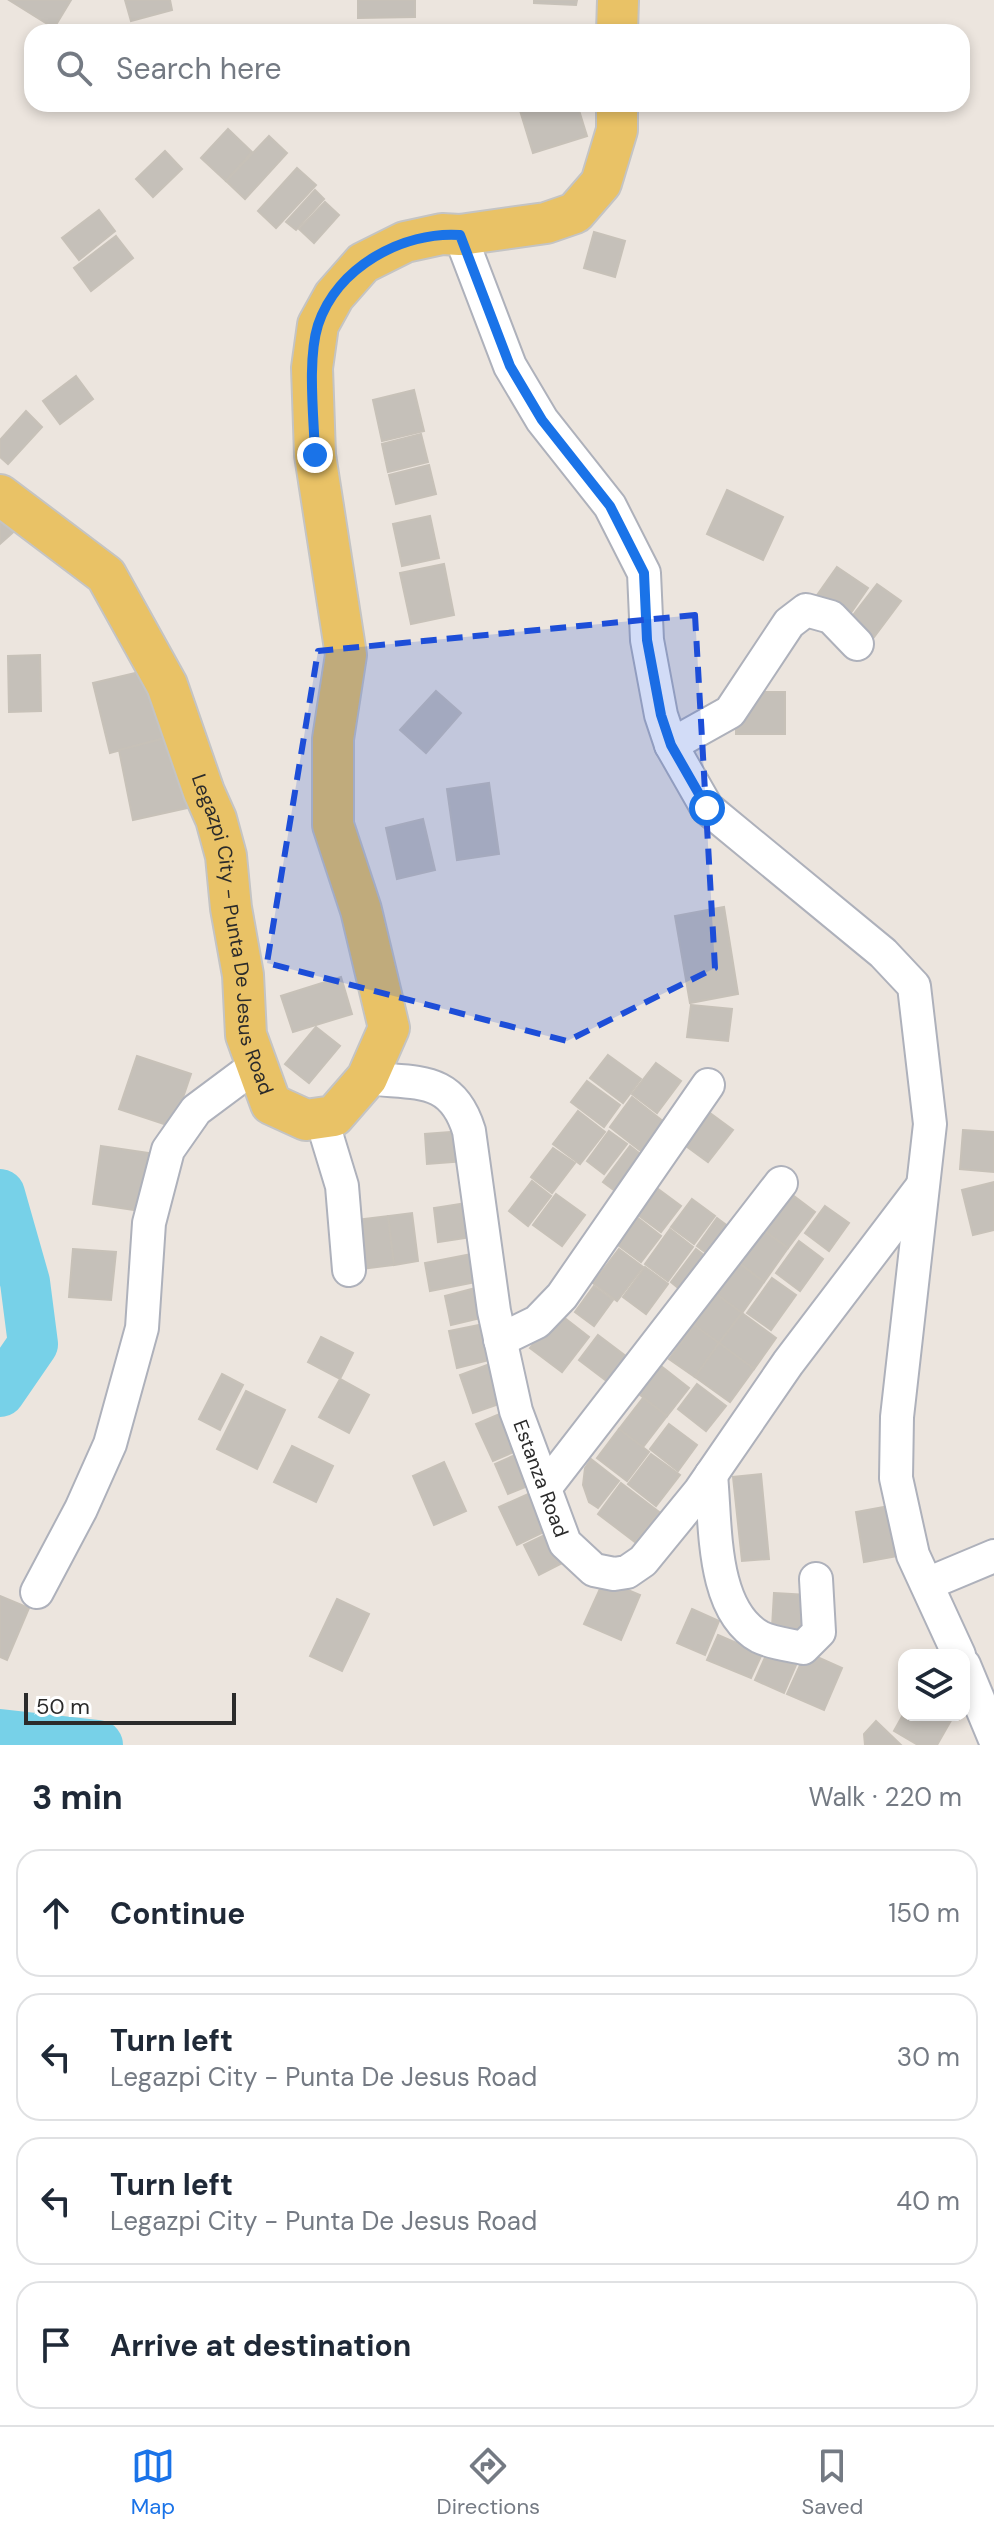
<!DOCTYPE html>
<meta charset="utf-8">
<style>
body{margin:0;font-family:"DM Sans",sans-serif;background:#f6f6f7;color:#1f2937}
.controls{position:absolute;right:24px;bottom:24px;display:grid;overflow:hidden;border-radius:16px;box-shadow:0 4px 12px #0003}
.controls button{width:72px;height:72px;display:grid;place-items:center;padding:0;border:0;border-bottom:2px solid #e0e1e3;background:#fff;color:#1f2937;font:40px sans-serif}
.scale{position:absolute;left:24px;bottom:20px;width:212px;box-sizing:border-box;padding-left:8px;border:4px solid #2b2b2b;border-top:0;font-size:22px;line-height:28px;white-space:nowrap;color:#2b2b2b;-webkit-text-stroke:6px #fff;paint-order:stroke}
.stop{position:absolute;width:24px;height:24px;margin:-18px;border:6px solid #1a73e8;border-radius:50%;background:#fff}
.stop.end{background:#1a73e8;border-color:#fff;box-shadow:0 2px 8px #0008}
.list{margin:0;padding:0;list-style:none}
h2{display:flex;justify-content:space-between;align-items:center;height:104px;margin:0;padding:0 32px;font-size:34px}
h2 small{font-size:26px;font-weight:400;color:#747a83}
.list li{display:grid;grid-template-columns:52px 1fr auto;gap:24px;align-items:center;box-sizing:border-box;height:128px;margin:0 16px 16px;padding:0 16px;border:2px solid #e0e1e3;border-radius:24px}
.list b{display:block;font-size:30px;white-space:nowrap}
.list p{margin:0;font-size:26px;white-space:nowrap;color:#747a83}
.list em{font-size:26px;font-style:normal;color:#747a83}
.icon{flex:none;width:44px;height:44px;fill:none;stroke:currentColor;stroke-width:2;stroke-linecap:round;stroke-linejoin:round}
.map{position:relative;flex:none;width:994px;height:1745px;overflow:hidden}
.search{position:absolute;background:#fff;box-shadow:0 4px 12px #0003;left:24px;right:24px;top:24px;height:88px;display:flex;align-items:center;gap:20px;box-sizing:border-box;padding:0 28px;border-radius:24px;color:#747a83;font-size:30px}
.sheet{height:680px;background:#fff}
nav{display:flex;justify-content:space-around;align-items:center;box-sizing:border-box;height:112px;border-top:2px solid #e0e1e3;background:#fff;font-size:22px;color:#747a83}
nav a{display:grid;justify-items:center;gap:4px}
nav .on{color:#1a73e8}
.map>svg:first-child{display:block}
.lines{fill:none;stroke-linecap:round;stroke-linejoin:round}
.river{stroke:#77d1e8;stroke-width:50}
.building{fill:#c5c0b9;stroke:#c7c1b8;stroke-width:2}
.minor-casing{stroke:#aeb1bb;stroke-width:36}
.major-casing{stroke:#c4c4c4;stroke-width:44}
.minor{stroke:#fff;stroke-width:32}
.major{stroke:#e9c266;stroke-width:40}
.route{stroke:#1a73e8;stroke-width:10}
.marked{fill:#1d4ed8;fill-opacity:0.2;stroke:#1d4ed8;stroke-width:6;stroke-dasharray:16 10;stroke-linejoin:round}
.labels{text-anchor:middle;stroke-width:7;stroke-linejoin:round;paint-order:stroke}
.street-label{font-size:20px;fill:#2b2b2b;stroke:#fff}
</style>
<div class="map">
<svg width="994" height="1745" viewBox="0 0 994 1745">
<rect width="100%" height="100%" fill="#ece5de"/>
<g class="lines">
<g class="river">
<polyline points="0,1194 25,1282 33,1344 0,1392"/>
<polyline points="0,1734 98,1745"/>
</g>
</g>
<g class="building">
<polygon points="9,0 71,0 54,28"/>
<polygon points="125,0 170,0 172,10 131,21"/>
<polygon points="358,0 415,0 415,17 358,18"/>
<polygon points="534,0 577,0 576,5 534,3"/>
<polygon points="518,104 577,104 587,136 533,153"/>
<polygon points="228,129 252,152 226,181 201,158"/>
<polygon points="269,136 287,153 245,199 226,181"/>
<polygon points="165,151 182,169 153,197 136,179"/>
<polygon points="297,168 316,185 276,228 258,211"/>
<polygon points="315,190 324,199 296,230 286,222"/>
<polygon points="325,202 339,215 314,243 299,229"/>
<polygon points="99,210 115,231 79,260 62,238"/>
<polygon points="594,232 625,241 615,277 584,268"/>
<polygon points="116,236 133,258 91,291 74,268"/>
<polygon points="76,376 93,399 60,424 43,401"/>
<polygon points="414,390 424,431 382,441 373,400"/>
<polygon points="26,411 42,427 8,464 0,457 0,440"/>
<polygon points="421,434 428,462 388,472 382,444"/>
<polygon points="429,465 436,494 396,504 389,475"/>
<polygon points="727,490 783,517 763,560 707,534"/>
<polygon points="0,509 18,528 0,544"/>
<polygon points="430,516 439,558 402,566 393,524"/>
<polygon points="444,564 454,615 411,624 400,573"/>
<polygon points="837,567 868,588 846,620 815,598"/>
<polygon points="877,584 901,601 874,637 850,619"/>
<polygon points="40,655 41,711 9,712 8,656"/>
<polygon points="148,670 164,738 110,753 93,683"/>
<polygon points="436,691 461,713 426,753 400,730"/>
<polygon points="755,692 785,692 785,734 736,734 736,713"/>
<polygon points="173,736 192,807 133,820 119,750"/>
<polygon points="489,783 499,854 457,860 447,789"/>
<polygon points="423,819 435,870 397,879 386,828"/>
<polygon points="724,907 738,994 690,1003 675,916"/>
<polygon points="341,977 352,1014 293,1032 281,996"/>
<polygon points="691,1005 732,1009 728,1041 687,1037"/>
<polygon points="316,1027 340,1046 309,1083 285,1064"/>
<polygon points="608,1055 641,1079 623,1103 590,1078"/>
<polygon points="137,1056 191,1074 173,1127 119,1109"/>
<polygon points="656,1063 681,1081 657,1113 632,1094"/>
<polygon points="587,1081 620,1105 604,1127 571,1102"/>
<polygon points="632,1097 669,1126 646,1155 610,1127"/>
<polygon points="578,1111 605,1132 580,1164 553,1144"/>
<polygon points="710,1113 733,1130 708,1162 686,1146"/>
<polygon points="963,1130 994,1132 994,1172 960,1169"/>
<polygon points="463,1131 465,1161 427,1164 425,1134"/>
<polygon points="609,1131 627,1144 604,1174 587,1161"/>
<polygon points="101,1146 156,1154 148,1212 93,1204"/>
<polygon points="630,1146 653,1164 626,1199 603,1182"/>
<polygon points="553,1148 575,1163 552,1193 531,1177"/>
<polygon points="646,1180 681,1206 661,1232 626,1206"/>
<polygon points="532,1181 551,1196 528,1226 509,1211"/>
<polygon points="994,1182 994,1230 973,1235 962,1190"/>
<polygon points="790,1193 815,1212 788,1248 763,1230"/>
<polygon points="556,1194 585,1215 562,1246 533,1225"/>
<polygon points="692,1199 715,1216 694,1244 671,1227"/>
<polygon points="467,1203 472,1237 438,1242 434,1208"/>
<polygon points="825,1206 849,1223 829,1251 805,1233"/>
<polygon points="412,1213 418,1261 394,1265 388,1216"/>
<polygon points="388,1216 394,1265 362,1269 355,1220"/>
<polygon points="638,1218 661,1236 641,1262 618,1245"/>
<polygon points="717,1218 729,1227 709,1255 697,1246"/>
<polygon points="670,1229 693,1247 668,1281 645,1264"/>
<polygon points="763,1230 788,1248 764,1282 739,1263"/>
<polygon points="799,1241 823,1259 800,1291 776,1273"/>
<polygon points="73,1249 116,1252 111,1300 69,1297"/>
<polygon points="619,1249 643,1267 617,1301 593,1283"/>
<polygon points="696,1249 708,1258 683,1292 671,1282"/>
<polygon points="477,1253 481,1281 430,1291 425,1263"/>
<polygon points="739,1263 764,1282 742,1313 716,1294"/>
<polygon points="645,1267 668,1284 646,1314 623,1297"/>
<polygon points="772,1278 796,1295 771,1330 747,1313"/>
<polygon points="483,1286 489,1316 451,1325 445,1296"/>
<polygon points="594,1286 613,1300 594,1326 575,1312"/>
<polygon points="716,1294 742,1313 719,1343 694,1325"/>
<polygon points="557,1312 589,1337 562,1372 530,1348"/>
<polygon points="742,1313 776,1338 754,1369 719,1343"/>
<polygon points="489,1323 497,1358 457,1368 449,1331"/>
<polygon points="694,1325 719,1343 695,1377 669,1359"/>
<polygon points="598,1335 627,1357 608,1382 579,1360"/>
<polygon points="321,1337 353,1353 340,1379 308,1362"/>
<polygon points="719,1343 754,1369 730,1402 695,1377"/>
<polygon points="495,1362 508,1401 473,1413 460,1375"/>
<polygon points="661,1366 689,1388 667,1416 639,1394"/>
<polygon points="222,1374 243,1385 220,1430 199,1419"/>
<polygon points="340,1379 369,1395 349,1433 319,1417"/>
<polygon points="697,1384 726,1406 706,1431 678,1409"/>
<polygon points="246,1391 285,1410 257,1469 217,1449"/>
<polygon points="643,1398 667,1416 643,1447 619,1429"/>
<polygon points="509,1410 525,1447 493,1461 476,1424"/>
<polygon points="669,1424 697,1445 678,1471 650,1449"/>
<polygon points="619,1429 649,1452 627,1481 597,1458"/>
<polygon points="292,1446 333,1466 316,1502 274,1482"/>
<polygon points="524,1451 538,1482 508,1494 495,1464"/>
<polygon points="651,1454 680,1475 656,1506 628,1484"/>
<polygon points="591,1459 619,1481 598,1508 589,1502 583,1485 585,1468"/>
<polygon points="444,1462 466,1511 434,1525 413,1476"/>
<polygon points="761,1474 769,1559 742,1561 733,1477"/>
<polygon points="621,1483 659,1512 635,1542 598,1514"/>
<polygon points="537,1490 554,1527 517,1545 499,1507"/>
<polygon points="895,1505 903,1555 864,1562 856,1512"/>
<polygon points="555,1530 570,1559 539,1575 524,1545"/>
<polygon points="604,1580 640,1595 621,1640 584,1624"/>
<polygon points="774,1593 808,1595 807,1629 772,1627"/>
<polygon points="0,1596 29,1608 7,1660 0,1657"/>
<polygon points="337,1599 369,1614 342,1671 310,1656"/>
<polygon points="692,1609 719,1621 705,1655 677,1643"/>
<polygon points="718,1635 762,1654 751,1678 707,1660"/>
<polygon points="806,1652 842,1668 824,1710 787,1694"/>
<polygon points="767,1653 796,1665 784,1693 755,1680"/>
<polygon points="904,1713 949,1715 953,1717 937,1745 918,1745 894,1731"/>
<polygon points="876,1721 901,1745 865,1745 864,1734"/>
</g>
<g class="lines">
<g class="minor-casing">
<g id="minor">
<polyline points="460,235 510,366 542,420 610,506 644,573 647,640 661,715 671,745 707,808 883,953 914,986 930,1124 897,1417 896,1478 913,1555 959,1655"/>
<polyline points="671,745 730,712 789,623 806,610 831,617 857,644"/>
<path id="s1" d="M367,1078c49,6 85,-3 102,53l25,180 22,100 49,132 29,27 20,4 13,-2 16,-11 57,-70 88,-128 133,-175"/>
<polyline points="321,1117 342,1186 349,1270"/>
<polyline points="500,1340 537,1322 562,1296 708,1085"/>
<path d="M711,1475c5,50 0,135 49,162 12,6 30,8 43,11l16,-16 -3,-53"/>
<polyline points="545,1488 781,1183"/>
<polyline points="927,1584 994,1556"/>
<polyline points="37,1592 81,1509 110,1444 142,1328 149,1223 168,1150 196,1110 255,1066"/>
<polyline points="964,1665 994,1737"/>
</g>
</g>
<g class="major-casing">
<g id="major">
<polyline points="617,32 618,0"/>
<path id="s2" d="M0,495l106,80 61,110 37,107 12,27 10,37 5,52 12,67 3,60 25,69 35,16 28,-4 33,-38 22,-50 -28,-118 -28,-85v-86l13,-84 -31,-200 -3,-87 6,-43 16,-29 29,-33 42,-21 37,-8 18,1 86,-12 29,-10 26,-30 16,-53v-26"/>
</g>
</g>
<use href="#minor" class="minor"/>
<use href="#major" class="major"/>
</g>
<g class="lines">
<path class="route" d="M315,455c-1,-37 -8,-95 3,-130 19,-58 85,-94 142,-90l50,131 32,54 68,86 34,67 3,67 14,75 10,30 36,63"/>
</g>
<path class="marked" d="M695,615l20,353 -148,73 -300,-78 51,-312z"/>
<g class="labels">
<g class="street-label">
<text dy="7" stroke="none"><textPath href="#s2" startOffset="518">Legazpi City - Punta De Jesus Road</textPath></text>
<text dy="7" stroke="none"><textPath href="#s1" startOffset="482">Estanza Road</textPath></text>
</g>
</g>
</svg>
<div class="controls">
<button><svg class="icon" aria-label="layers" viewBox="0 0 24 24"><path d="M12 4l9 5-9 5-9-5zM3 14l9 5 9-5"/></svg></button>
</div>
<div class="scale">50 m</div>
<div class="stop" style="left:707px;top:808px"></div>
<div class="stop end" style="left:315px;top:455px"></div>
<div class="search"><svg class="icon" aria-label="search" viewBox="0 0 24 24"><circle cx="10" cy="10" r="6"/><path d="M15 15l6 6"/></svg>Search here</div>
</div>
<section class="sheet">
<h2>3 min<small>Walk · 220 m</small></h2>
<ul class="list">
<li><svg class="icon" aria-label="ahead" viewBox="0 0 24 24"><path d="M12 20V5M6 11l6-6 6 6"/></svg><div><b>Continue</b></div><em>150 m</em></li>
<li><svg class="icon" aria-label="left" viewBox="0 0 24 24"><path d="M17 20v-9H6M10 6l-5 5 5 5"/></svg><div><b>Turn left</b><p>Legazpi City - Punta De Jesus Road</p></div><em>30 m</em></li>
<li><svg class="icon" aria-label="left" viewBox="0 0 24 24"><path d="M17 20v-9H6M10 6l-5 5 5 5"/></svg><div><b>Turn left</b><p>Legazpi City - Punta De Jesus Road</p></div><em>40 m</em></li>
<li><svg class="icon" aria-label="arrive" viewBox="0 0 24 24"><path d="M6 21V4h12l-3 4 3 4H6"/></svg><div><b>Arrive at destination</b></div></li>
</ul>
</section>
<nav>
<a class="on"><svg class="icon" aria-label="map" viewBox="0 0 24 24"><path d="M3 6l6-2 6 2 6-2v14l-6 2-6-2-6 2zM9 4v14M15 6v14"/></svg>Map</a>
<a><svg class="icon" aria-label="directions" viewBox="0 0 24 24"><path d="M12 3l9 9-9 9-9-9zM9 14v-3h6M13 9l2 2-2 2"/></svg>Directions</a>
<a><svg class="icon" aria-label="saved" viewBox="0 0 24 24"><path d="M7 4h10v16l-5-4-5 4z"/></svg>Saved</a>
</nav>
